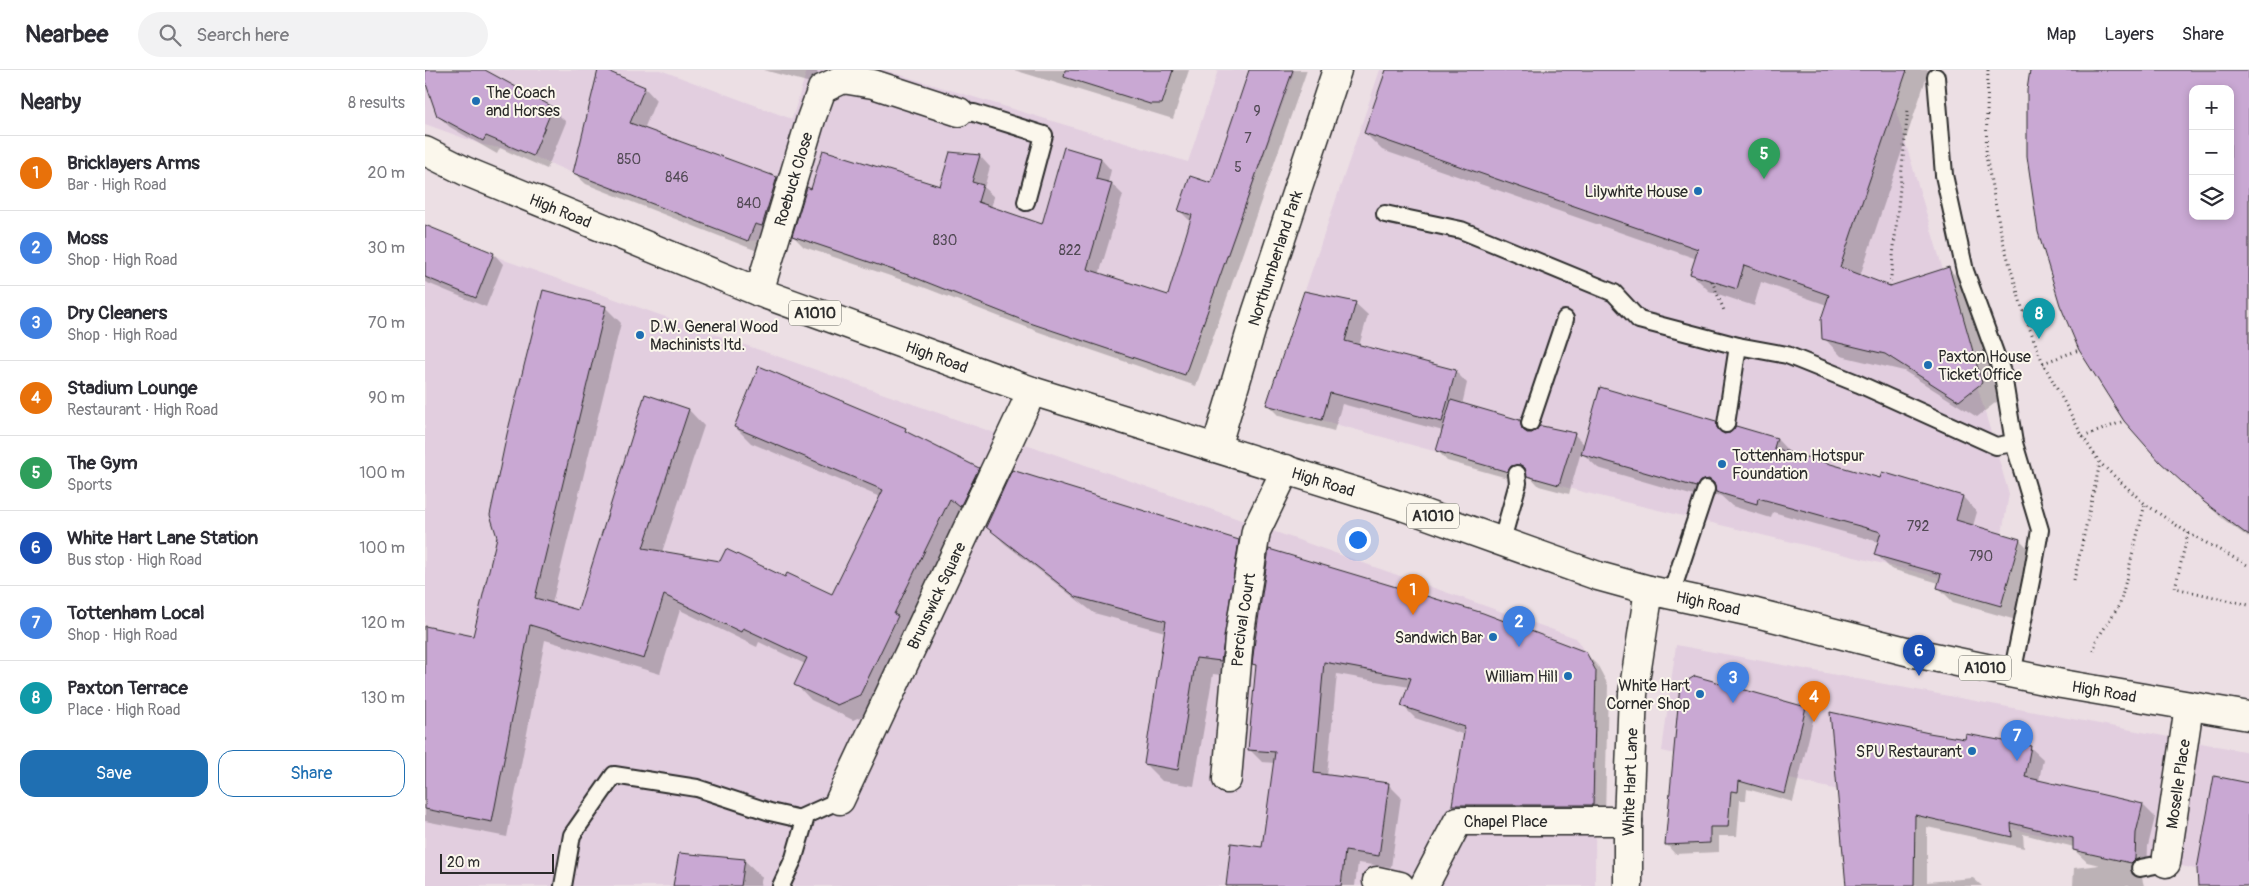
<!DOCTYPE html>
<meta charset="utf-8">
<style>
body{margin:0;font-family:Pangolin,sans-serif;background:#f2f2f3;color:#2b2b33}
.controls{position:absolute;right:15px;top:15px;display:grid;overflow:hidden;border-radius:10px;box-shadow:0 2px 8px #0003}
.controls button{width:45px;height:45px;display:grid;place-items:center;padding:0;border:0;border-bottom:1px solid #e1e1e2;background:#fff;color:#2b2b33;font:25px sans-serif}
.scale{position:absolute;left:15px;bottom:12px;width:114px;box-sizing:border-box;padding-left:5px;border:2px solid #2b2b2b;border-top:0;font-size:14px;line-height:18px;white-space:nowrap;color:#2b2b2b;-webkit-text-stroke:4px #fbf7ec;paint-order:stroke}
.you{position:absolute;left:932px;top:469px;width:18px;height:18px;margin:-12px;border:4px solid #fff;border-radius:50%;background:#1a73e8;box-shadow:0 0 0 8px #1a73e833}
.badge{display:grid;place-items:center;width:32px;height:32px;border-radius:50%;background:#1f6fb2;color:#fff;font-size:16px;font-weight:700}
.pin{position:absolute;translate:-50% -41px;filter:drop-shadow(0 1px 2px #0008)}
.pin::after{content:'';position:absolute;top:26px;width:18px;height:15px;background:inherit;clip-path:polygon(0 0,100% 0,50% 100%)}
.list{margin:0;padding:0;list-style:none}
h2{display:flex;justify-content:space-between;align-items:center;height:65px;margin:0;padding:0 20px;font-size:21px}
h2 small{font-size:16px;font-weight:400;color:#7c7c81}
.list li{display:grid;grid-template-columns:32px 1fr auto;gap:15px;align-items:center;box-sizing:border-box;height:75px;padding:0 20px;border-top:1px solid #e1e1e2}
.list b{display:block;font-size:19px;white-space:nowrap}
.list p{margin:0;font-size:16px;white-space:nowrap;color:#7c7c81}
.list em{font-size:16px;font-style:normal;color:#7c7c81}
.actions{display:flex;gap:10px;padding:15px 20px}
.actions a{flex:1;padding:11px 0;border:1px solid #1f6fb2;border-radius:15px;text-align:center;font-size:18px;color:#1f6fb2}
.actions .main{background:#1f6fb2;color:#fff}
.icon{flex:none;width:28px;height:28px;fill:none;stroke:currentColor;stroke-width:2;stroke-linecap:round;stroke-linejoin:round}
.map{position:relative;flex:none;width:1824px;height:816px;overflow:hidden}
header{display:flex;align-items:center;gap:30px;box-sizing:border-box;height:70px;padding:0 25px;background:#fff;border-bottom:1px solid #e1e1e2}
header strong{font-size:24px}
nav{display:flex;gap:28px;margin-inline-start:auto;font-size:18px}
.search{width:350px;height:45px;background:#f2f2f3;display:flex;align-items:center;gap:12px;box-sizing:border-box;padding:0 18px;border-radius:28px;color:#7c7c81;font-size:19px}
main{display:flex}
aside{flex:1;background:#fff}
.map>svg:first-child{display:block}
.built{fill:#e2cedf}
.shadow{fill:#0003;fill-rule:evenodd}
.building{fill:#c9a8d3;stroke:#2b2b2b;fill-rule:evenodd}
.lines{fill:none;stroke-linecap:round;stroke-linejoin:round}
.service-casing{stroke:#2b2b2b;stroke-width:20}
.minor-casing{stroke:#2b2b2b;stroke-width:31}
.tertiary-casing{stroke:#2b2b2b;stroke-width:31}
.primary-casing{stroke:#2b2b2b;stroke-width:31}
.path{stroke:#2b2b2b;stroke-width:3;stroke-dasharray:1 4;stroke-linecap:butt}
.service{stroke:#fbf7ec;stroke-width:16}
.minor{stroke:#fbf7ec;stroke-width:28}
.tertiary{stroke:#fbf7ec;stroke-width:28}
.primary{stroke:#fbf7ec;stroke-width:28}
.poi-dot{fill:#1f6fb2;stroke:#fbf7ec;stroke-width:2}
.labels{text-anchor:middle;stroke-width:4;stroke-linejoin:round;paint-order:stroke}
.number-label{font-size:14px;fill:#524a55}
.shield{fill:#fbf7ec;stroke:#696865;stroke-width:1}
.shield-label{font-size:15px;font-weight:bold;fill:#2b2b2b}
.poi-label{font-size:16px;fill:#2b2b2b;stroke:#fbf7ec;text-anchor:end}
.street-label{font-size:16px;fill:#2b2b2b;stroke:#fbf7ec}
</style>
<header>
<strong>Nearbee</strong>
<div class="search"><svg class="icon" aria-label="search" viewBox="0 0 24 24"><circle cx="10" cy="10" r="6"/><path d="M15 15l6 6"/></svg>Search here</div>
<nav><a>Map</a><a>Layers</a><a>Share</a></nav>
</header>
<main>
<aside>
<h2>Nearby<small>8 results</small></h2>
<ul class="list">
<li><span class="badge" style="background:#e8710a">1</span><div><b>Bricklayers Arms</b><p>Bar · High Road</p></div><em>20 m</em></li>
<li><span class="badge" style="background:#3f7fe0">2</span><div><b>Moss</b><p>Shop · High Road</p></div><em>30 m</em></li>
<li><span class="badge" style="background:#3f7fe0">3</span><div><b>Dry Cleaners</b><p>Shop · High Road</p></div><em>70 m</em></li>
<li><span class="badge" style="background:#e8710a">4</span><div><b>Stadium Lounge</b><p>Restaurant · High Road</p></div><em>90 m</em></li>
<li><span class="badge" style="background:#2e9e5b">5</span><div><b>The Gym</b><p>Sports</p></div><em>100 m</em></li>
<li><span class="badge" style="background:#1a4fb4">6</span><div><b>White Hart Lane Station</b><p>Bus stop · High Road</p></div><em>100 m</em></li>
<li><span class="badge" style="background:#3f7fe0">7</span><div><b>Tottenham Local</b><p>Shop · High Road</p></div><em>120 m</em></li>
<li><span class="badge" style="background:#0f9aa8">8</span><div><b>Paxton Terrace</b><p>Place · High Road</p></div><em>130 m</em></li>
</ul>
<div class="actions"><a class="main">Save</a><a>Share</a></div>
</aside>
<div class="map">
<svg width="1824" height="816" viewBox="0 0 1824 816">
<rect width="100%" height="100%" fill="#ecdfe4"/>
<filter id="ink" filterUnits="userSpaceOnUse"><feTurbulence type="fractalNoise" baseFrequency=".02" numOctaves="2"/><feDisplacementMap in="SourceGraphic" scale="10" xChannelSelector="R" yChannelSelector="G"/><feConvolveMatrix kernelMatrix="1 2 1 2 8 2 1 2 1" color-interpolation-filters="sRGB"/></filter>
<g filter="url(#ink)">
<g class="built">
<polygon points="0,0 235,0 367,49 382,0 459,0 763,92 793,0 870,0 760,305 602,252 486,206 371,168 323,171 178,116 98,82 58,75 0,54"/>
<polygon points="955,0 1468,0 1463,13 1584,424 1567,520 1158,422 841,335"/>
<polygon points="0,154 82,191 1151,568 1171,601 1170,816 0,816"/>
<polygon points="1251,575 1824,682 1824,811 1237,681"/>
</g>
<g class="shadow">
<polygon points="0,0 127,38 141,52 122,99 75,78 72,84 25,57 11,44 11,38 0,8"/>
<polygon points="175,0 220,18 231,30 219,59 352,108 363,120 335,182 161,114 149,103"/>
<polygon points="339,0 393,0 389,14"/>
<polygon points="589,0 764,0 748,49"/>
<polygon points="826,0 882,0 771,316 614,262 498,217 379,177 368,166 387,120 516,118 555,86 565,97 559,118 569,127 566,138 617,156 676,89 686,100 683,113 687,114 698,125 674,205 744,227 766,152 754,140 786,114"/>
<polygon points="963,0 1504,0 1435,206 1465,217 1524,199 1541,216 1574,330 1552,347 1479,301 1416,286 1399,268 1402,235 1336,212 1329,236 1284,221 1267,204 1272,189 957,80 940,63"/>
<path d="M1606,0h218v468l-26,-19 -44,-40zM1768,19h37v127h-37z"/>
<polygon points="0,156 69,184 78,194 61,237 0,212"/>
<polygon points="930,233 943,245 934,276 1030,301 1042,313 1037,335 1095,351 1105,364 1149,364 1160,375 1291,352 1303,365 1311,358 1352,369 1366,384 1456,410 1538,427 1552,442 1548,456 1595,470 1610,485 1591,550 1528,532 1513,517 1514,513 1466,499 1451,484 1454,472 1348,442 1346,448 1307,436 1295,425 1290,426 1286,431 1173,398 1156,382 1144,424 1114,416 1103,404 1096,405 1093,411 1022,391 1013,381 1018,361 917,334 909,361 854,346 842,334"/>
<polygon points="180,237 196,253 127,534 154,541 264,340 279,356 237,482 361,509 407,526 455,427 326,373 310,357 480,359 487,366 553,399 569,414 451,640 428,650 386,630 371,614 380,594 334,572 332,577 255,540 235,604 120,570 82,767 0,751 0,558 49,567"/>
<polygon points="562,456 813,471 830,488 813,607 788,604 769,716 737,711 720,694 740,562 669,543 579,473"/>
<polygon points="1160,583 1173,596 1183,615 1180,747 1041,747 1028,734 1040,665 990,648 977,635 984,617 912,604 902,706 963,714 976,727 966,797 933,793 930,816 802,816 838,779 850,693 837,692 824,679 832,597 829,594"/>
<polygon points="1380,638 1389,647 1368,732 1322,719 1321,730 1315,730 1312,766 1294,766 1294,782 1250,784 1242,775"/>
<polygon points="1503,664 1605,677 1618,689 1614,711 1718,735 1730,747 1723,776 1722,802 1717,808 1719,816 1648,816 1649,798 1674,795 1662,792 1649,780 1649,777 1598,764 1599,778 1502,757 1502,812 1548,808 1557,816 1422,816"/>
<polygon points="319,790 337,807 335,816 249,816"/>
</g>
<g class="building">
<polygon points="0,0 60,0 128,37 108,86 61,66 58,71 12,46 0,11"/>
<polygon points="173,0 180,0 220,17 205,53 352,107 337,156 330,154 323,171 148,103"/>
<polygon points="640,0 748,0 737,34 725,34 639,7"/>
<polygon points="824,0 868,0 760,305 602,252 486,206 367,166 382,117 386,119 398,80 515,116 525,82 555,85 547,112 558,115 553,132 617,154 639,77 676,88 671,109 687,113 662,199 743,225 767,145 753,141 765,106 786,113"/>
<polygon points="961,0 1482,0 1415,197 1465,216 1524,197 1557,313 1534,331 1460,284 1397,269 1396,249 1404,225 1319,195 1312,219 1265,204 1273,179 939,63"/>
<path d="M1605,0h219v466l-45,-34 -44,-40 -36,-41 -45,-71 -19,-45 -22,-73 -11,-76v-66zM1768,19h37v127h-37z"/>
<polygon points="0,155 69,183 51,228 0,207"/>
<polygon points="118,220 181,236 110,528 153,540 220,324 264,339 218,478 295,491 301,479 360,507 362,503 407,524 458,420 309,357 334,296 481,358 480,361 554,398 535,437 525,429 469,544 473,546 435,625 412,635 369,615 382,588 318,558 316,562 239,525 219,589 105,555 67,752 0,739 0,556 48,566 72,467 65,445 82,364"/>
<polygon points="879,221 931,232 920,271 1031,300 1017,352 905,323 897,350 841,335"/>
<polygon points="1175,317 1291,351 1292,358 1299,364 1305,363 1311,356 1352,368 1349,378 1455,408 1457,402 1538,426 1531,450 1595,469 1576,536 1512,518 1516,504 1449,485 1456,462 1333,428 1332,434 1291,422 1289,413 1284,409 1275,411 1271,417 1156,384"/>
<polygon points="1026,330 1095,350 1097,359 1102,363 1107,363 1115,356 1117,356 1150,363 1134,415 1102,406 1100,398 1096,395 1086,396 1083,402 1011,381"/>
<polygon points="587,400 814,470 796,591 771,588 753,700 719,694 741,551 651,527 561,457"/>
<polygon points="844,479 1058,543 1161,582 1171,601 1168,735 1027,735 1040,657 976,636 986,608 899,592 889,703 964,713 954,786 920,781 916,816 801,816 806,773 837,777 850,682 823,680 831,595 827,594 830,570"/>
<polygon points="1270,606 1381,637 1360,724 1314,711 1313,722 1306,721 1303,757 1285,757 1285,773 1240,775 1255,615"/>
<polygon points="1405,642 1504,663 1540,669 1541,664 1606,676 1600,707 1718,734 1711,763 1710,789 1706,793 1648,780 1648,768 1586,753 1587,767 1490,745 1489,816 1421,816"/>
<polygon points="1789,706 1824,713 1824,816 1773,816 1772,799"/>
<polygon points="254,783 320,789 316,816 248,816"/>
</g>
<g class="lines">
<g class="service-casing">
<g id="service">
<polyline points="1511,7 1519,105 1540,201 1578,305 1589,373 1615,460 1607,506 1587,604"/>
<polyline points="534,42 549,43 619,65 601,132"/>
<polyline points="960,144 1036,160 1189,223 1214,250 1313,276 1362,285 1434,314 1571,376 1589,373"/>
<polyline points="1105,353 1140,249"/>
<polyline points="1301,354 1313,276"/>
<polyline points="1077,470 1093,413 1092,404"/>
<polyline points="1246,524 1281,419"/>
<polyline points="373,749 415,730"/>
<polyline points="1715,798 1741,793"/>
<polyline points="138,816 147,765 189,705 272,718 345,742 380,750 369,788 356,816"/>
</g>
</g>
<g class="minor-casing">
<g id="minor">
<path id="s1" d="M334,222l52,-173 11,-30 21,-10 30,5 86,28"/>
<path id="s2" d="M802,709l12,-141 17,-107 30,-62"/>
<path id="s3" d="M415,730l192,-409"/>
<path id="s4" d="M1741,793l23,-157"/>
<polyline points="952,811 975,816"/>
<path id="s5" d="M999,816l34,-65h170"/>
</g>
</g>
<g class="tertiary-casing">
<g id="tertiary">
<path id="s6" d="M791,378l40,-134 81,-244"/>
<path id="s7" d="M1203,816v-65l5,-127 16,-104"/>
</g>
</g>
<g class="primary-casing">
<g id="primary">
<path id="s8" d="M0,81l40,20 294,121 273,99 370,115 196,70 51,14 107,23 154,39 152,32 187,32"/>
</g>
</g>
<g class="path">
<polyline points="1563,0 1561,86 1577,168 1598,241 1618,293 1658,367 1675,393 1720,434 1763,463 1824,496"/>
<polyline points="1287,211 1300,243"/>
<polyline points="1465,216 1483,39"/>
<polyline points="1618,293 1654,280"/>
<polyline points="1658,367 1699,351"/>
<polyline points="1763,463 1750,518 1824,535"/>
<polyline points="1649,510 1675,393"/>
<polyline points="1669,581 1671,571 1695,534 1720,434"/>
</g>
<use href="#service" class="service"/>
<use href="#minor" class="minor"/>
<use href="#tertiary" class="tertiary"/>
<use href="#primary" class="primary"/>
</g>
</g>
<g class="poi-dot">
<circle cx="51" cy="31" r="5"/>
<circle cx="1273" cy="121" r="5"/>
<circle cx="215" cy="265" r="5"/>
<circle cx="1503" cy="295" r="5"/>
<circle cx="1297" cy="394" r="5"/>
<circle cx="1068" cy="567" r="5"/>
<circle cx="1143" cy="606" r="5"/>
<circle cx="1275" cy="624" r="5"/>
<circle cx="1547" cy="681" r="5"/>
</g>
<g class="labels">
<g class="number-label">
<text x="832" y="46">9</text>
<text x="823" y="73">7</text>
<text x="204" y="94">850</text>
<text x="813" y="102">5</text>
<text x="252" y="112">846</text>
<text x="324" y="138">840</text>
<text x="520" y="175">830</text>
<text x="645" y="185">822</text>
<text x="1493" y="461">792</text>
<text x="1556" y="491">790</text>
</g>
<g class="shield">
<rect x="364" y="230.5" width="52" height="25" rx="4"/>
<rect x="982" y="433.5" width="52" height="25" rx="4"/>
<rect x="1534" y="585.5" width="52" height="25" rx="4"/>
</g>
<g class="shield-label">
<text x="390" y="248">A1010</text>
<text x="1008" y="451">A1010</text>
<text x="1560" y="603">A1010</text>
</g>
<g class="poi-label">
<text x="61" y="28" text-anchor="start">The Coach<tspan x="61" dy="18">and Horses</tspan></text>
<text x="1263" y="127">Lilywhite House</text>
<text x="225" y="262" text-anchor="start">D.W. General Wood<tspan x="225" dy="18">Machinists ltd.</tspan></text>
<text x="1513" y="292" text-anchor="start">Paxton House<tspan x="1513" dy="18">Ticket Office</tspan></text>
<text x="1307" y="391" text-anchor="start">Tottenham Hotspur<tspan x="1307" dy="18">Foundation</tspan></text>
<text x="1058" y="573">Sandwich Bar</text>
<text x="1133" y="612">William Hill</text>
<text x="1265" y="621">White Hart<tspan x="1265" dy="18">Corner Shop</tspan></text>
<text x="1537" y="687">SPU Restaurant</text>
</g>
<g class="street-label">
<text dy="6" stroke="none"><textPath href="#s1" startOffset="118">Roebuck Close</textPath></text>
<text dy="6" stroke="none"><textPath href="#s8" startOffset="148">High Road</textPath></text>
<text dy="6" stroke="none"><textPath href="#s6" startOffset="199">Northumberland Park</textPath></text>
<text dy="6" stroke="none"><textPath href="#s8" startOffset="552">High Road</textPath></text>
<text dy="6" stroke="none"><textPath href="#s8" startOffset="958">High Road</textPath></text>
<text dy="6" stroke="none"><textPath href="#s3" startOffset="226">Brunswick Square</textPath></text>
<text dy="6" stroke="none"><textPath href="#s8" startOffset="1362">High Road</textPath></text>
<text dy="6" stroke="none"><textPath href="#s2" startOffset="160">Percival Court</textPath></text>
<text dy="6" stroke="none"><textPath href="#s8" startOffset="1768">High Road</textPath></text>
<text dy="6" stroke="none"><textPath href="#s7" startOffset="104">White Hart Lane</textPath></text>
<text dy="6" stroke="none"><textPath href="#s4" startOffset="80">Moselle Place</textPath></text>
<text dy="6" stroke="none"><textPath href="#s5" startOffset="121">Chapel Place</textPath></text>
</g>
</g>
</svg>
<div class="controls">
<button>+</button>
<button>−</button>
<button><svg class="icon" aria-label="layers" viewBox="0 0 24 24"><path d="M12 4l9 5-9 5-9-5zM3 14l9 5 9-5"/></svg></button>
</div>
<div class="scale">20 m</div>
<div class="you"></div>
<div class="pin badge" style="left:988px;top:545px;background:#e8710a">1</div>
<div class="pin badge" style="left:1094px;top:577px;background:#3f7fe0">2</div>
<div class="pin badge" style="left:1308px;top:633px;background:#3f7fe0">3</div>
<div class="pin badge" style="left:1389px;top:652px;background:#e8710a">4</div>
<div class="pin badge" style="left:1339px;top:109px;background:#2e9e5b">5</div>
<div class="pin badge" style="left:1494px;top:606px;background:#1a4fb4">6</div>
<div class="pin badge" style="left:1592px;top:691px;background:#3f7fe0">7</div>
<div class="pin badge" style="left:1614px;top:269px;background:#0f9aa8">8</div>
</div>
</main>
